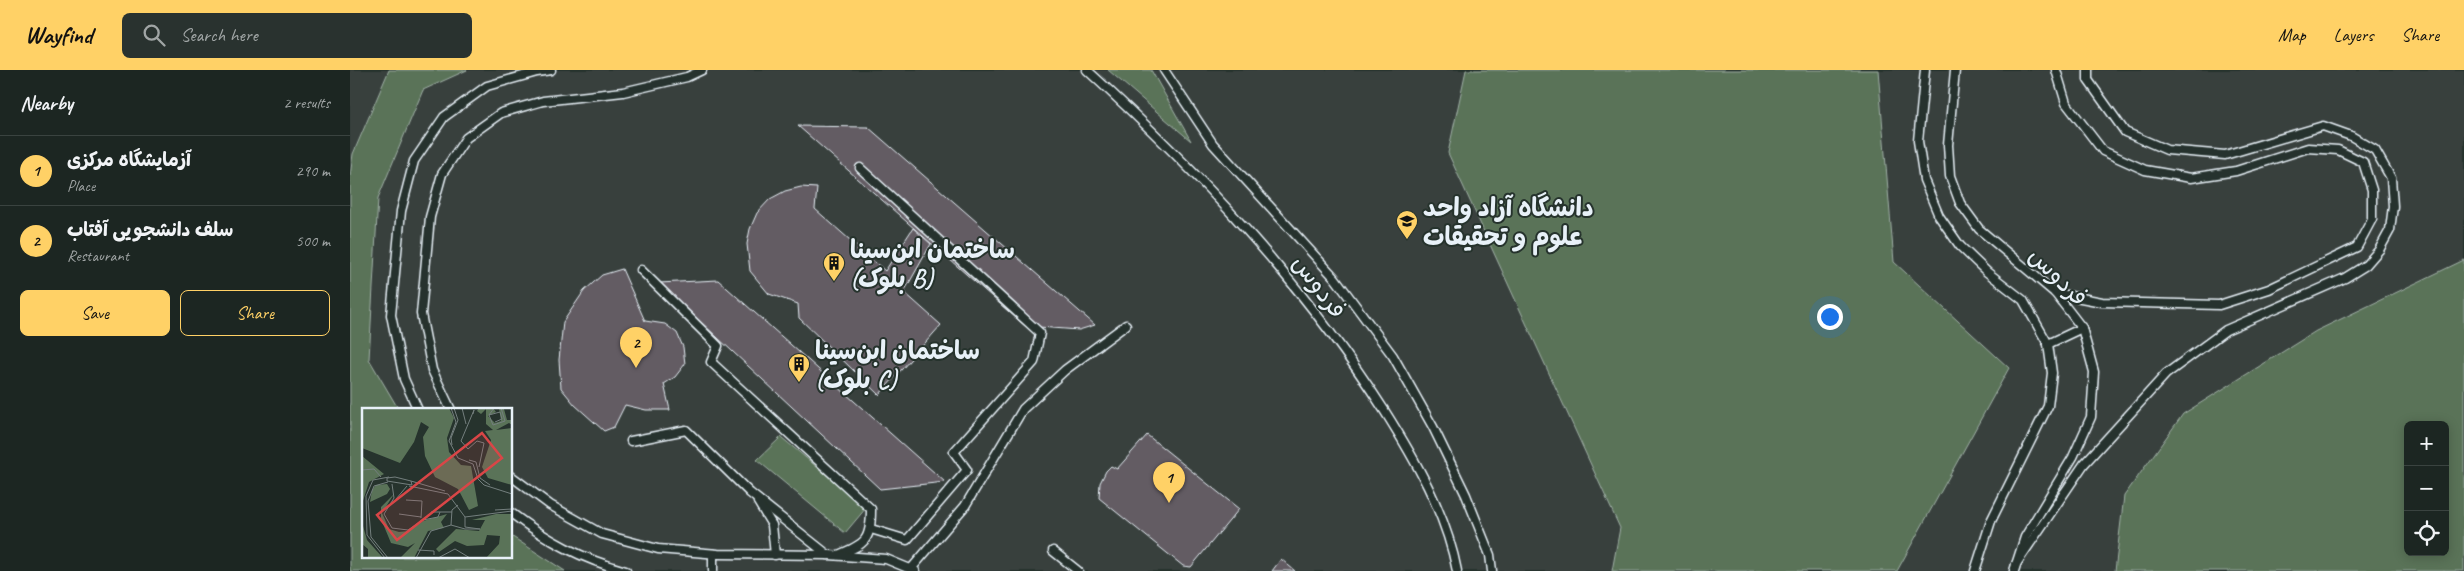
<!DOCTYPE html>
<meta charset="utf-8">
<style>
body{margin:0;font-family:Caveat,"Playpen Sans Arabic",sans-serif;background:#29322f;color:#f1f3f6}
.controls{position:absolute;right:15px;bottom:15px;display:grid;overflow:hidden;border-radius:8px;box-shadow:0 2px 12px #0003}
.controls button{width:45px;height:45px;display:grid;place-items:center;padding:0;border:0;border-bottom:1px solid #3a4340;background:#1c2622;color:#f1f3f6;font:25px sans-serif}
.you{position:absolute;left:1479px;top:246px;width:18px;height:18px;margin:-12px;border:4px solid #fff;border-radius:50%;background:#1a73e8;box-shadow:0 0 0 8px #1a73e833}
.badge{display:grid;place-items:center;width:32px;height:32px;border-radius:50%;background:#ffd166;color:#111;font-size:16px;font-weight:700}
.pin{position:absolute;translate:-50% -41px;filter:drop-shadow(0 1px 2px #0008)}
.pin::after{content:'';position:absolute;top:26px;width:18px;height:15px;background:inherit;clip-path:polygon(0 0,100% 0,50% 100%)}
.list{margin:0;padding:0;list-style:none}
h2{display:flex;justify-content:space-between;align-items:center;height:65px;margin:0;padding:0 20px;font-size:21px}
h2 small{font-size:16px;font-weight:400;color:#a0a5a5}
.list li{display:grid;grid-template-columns:32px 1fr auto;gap:15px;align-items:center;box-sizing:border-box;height:70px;padding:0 20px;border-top:1px solid #3a4340}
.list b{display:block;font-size:19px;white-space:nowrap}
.list p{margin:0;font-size:16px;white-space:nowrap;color:#a0a5a5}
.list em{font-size:16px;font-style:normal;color:#a0a5a5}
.actions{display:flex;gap:10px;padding:15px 20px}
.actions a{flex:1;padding:11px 0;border:1px solid #ffd166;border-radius:8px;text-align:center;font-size:18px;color:#ffd166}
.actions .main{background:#ffd166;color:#111}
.icon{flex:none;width:28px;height:28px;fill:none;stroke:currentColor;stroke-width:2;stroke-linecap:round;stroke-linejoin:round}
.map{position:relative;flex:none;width:2114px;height:501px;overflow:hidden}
header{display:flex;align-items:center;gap:30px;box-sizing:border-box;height:70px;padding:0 25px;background:#ffd166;color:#111}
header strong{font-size:24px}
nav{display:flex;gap:28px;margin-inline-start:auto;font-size:18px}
.search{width:350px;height:45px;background:#29322f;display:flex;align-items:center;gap:12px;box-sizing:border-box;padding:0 18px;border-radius:8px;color:#a0a5a5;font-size:19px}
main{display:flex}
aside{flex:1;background:#1c2622}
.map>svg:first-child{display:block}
.built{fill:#393f3d;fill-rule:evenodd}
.green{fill:#5a7358;stroke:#a1b2a8;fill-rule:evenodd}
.building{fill:#645c63;stroke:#e8f1f8}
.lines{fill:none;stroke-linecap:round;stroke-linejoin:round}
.lane-casing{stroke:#e8f1f8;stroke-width:11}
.lane{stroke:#26332d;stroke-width:8}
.labels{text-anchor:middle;stroke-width:4;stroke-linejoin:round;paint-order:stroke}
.poi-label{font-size:25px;font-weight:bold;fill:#e8f1f8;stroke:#26332d;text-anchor:start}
.street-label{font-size:25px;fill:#e8f1f8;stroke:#26332d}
.inset-road{fill:none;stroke:#747f7e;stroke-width:1}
.view{fill:#d94647;fill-opacity:0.15;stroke:#d94647;stroke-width:2.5}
.inset-edge{fill:none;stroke:#e8f1f8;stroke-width:2.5}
</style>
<header>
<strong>Wayfind</strong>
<div class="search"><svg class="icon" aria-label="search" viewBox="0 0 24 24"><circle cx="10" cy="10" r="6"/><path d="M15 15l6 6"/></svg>Search here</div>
<nav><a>Map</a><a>Layers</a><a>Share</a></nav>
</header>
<main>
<aside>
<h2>Nearby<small>2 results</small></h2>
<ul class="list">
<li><span class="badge">1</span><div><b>آزمایشگاه مرکزی</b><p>Place</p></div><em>290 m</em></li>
<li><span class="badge">2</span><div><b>سلف دانشجویی آفتاب</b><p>Restaurant</p></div><em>500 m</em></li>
</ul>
<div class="actions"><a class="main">Save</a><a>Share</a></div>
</aside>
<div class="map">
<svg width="2114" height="501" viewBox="0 0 2114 501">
<rect width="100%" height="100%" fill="#26332d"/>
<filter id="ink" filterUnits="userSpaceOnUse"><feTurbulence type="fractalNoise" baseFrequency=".02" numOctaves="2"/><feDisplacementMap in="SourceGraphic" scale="10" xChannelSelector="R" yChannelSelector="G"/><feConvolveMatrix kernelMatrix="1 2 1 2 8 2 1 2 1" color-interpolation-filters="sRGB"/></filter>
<g filter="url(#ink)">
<path class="built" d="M0,0h2114v501h-2114zM14,340h147v147h-147zM2058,355h37v127h-37z"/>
<g class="green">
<polygon points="39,0 117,0 73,20 28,128 19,289 49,340 14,340 14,487 161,487 161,466 215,501 0,501 0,107 3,84"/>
<polygon points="758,0 801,0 841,71"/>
<polygon points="1116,0 1528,0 1544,192 1659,298 1547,501 1262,501 1270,458 1098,83"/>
<path d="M2114,190v311h-349l9,-75 59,-82 133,-83zM2058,355h37v127h-37z"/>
<polygon points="431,367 516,438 495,463 407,390"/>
</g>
<g class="building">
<polygon points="448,56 518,57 745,255 729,260 675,256"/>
<polygon points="451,117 467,118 465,139 535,201 563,158 581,174 554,222 591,255 529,325 449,248 448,234 419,224 400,201 397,174 400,159 407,143 420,129 435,121"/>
<polygon points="272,199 295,251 315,254 327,263 333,277 335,294 325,307 314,314 320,340 296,340 275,335 264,357 254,361 225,335 211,318 209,290 213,252 234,221 252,205"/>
<polygon points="368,210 595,412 530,419 309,213"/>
<polygon points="797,365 889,439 841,497 833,496 749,428 750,413 756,401 761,396 767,399"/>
<polygon points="931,489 945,501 922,501"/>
</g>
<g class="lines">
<g class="lane-casing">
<g id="lane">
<path d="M737,0c112,102 215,212 297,340 31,49 62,103 73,161"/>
<polyline points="814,0 863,74 985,208 1043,286 1083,357 1116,425 1140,485 1142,501"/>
<polyline points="1575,0 1568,71 1574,110 1589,146 1610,176 1637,202 1673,230 1698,274 1702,303 1698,336 1641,451 1625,501"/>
<polyline points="1605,0 1598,75 1600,106 1610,133 1629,159 1705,223 1732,258 1744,302 1741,347 1723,387 1675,467 1664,501"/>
<polyline points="510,98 690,263 684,292 604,382 617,400 557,470 521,459"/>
<path d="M291,200l77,76 -7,16 160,147c0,31 -5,35 -33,46"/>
<polyline points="1705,223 1752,232 1869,235 1919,219 2007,177 2022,149 2022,120 2013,92 1988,80 1958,78 1886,101 1841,108 1795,100 1753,81 1716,33 1706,0"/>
<polyline points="1698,274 1732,258"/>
<polyline points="68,340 54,309 41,245 51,141 64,91 94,47 137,16 187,2 201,0"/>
<polyline points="101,340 82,300 71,244 80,147 92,104 116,68 151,43 193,31 273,22 337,7 352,0"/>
<polyline points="281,371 336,360 400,423 478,485"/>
<polyline points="161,406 200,435 252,464 308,479 368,484 479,485 536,489 565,501"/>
<polyline points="408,432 422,455 425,485"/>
<path d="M161,443c37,28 71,46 115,58"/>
<polyline points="703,481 728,501"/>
<polyline points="1666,494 1734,394 1816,304 1876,260 1995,208 2016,195 2029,180 2040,160 2043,136 2041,108 2025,80 2001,66 1973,56 1875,85 1817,80 1775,62 1738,10 1738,0"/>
<polyline points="561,499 615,436 673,339 715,300 776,255"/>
<polyline points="363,501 363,484"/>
</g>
</g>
<use href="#lane" class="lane"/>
</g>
</g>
<defs>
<g id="university-pin" transform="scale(1.125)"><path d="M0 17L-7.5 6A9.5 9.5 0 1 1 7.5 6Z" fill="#ffd166" stroke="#26332d"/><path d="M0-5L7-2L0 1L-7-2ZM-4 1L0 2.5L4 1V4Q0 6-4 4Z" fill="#111"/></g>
<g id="building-pin" transform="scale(1.125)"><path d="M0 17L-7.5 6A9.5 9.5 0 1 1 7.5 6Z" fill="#ffd166" stroke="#26332d"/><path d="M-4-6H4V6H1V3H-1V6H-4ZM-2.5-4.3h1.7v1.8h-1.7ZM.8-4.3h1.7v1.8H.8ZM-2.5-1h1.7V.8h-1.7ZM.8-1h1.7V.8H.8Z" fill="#111"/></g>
</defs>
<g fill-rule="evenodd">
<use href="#university-pin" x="1057" y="151"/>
<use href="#building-pin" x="484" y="193"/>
<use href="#building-pin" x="449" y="294"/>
</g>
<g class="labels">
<g class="poi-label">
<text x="1073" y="146">دانشگاه آزاد واحد<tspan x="1073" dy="29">علوم و تحقیقات</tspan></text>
<text x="500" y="188">ساختمان ابن‌سینا<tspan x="500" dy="29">(بلوک B)</tspan></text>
<text x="465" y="289">ساختمان ابن‌سینا<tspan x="465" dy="29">(بلوک C)</tspan></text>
</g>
<g class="street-label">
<text transform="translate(1709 206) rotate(45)" y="9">فردوس</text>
<text transform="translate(970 216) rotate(53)" y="9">فردوس</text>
</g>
</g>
<g transform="translate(12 338)">
<rect width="150" height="150" fill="#26332d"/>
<path d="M0,0h87l5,10 -7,20 2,14 12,13 10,1 7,40 -9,4 -11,-21 -23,-12 -10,-21 -2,-19 6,-10 -8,-5 -7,20 -14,21 -38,-15zM117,0h14l3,4 -8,4 7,7 6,-2 -2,-13 5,1 3,11h5v5l-3,-2 -13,7 16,-2v57l-24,-7 -6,-11 9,-27 -6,-9 8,-1 -7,-6v-15l-5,5 -4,-3zM0,48l22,18 -15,8 -7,22zM25,76l3,5 -3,5 -17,8 2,-12 4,-5zM32,86l-12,19 7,16 10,3 10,-1 14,-10 24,-7 -6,8 3,6 -16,3 -14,27h-14l15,-15 -7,4 -17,-4 -10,-24v-12zM134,106h16v44h-26l13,-14 1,-8 -13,-1 -3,10 -17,1 -12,-5 -16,11 -3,-3 20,-20 23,2 6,-11h-13zM1,118l4,14 16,18h-15v-9l-6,-5z" fill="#5a7358"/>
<path class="inset-road" d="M89,0l5,14 -7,19 9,17 15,6 5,15 6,6 28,9M100,0l4,16M132,0l-5,7 4,10 12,-4 -4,-13M111,6l1,-4 -13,31 7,8 9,-8 7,2 -5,24M127,7l11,-3 2,7 -7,3M90,37l-1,-7 7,-18 -4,-12M107,52l7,2 4,16 10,7M0,62l12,-1 7,8M33,69l16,4 1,4 -25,-4v-3zM49,73l34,10M26,74l-14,4 -6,15 3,36 17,21M30,76l2,14 -10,16 8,14 16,2 15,-10 15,-3 2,-5M47,78l39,8 17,23 47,-6M34,91l11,-13M44,92l16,1 -1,17M133,102l17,-1M69,104h21M37,106l22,3M89,117l14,4h15l-15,-2v-10M56,142l16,1v4M23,150l-18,-23 -1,-39 7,-16 16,-3M54,150l15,-27 20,-6 1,-15 6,-5M76,150l17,-9 15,9"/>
<path class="view" d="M120,25l20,25 -105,82 -20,-25z"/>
<rect width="150" height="150" class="inset-edge"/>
</g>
</svg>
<div class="controls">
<button>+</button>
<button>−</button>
<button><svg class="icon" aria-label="locate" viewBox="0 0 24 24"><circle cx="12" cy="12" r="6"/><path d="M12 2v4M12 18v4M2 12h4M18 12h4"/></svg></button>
</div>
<div class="you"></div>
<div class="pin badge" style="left:819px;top:433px">1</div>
<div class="pin badge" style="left:286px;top:298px">2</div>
</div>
</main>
